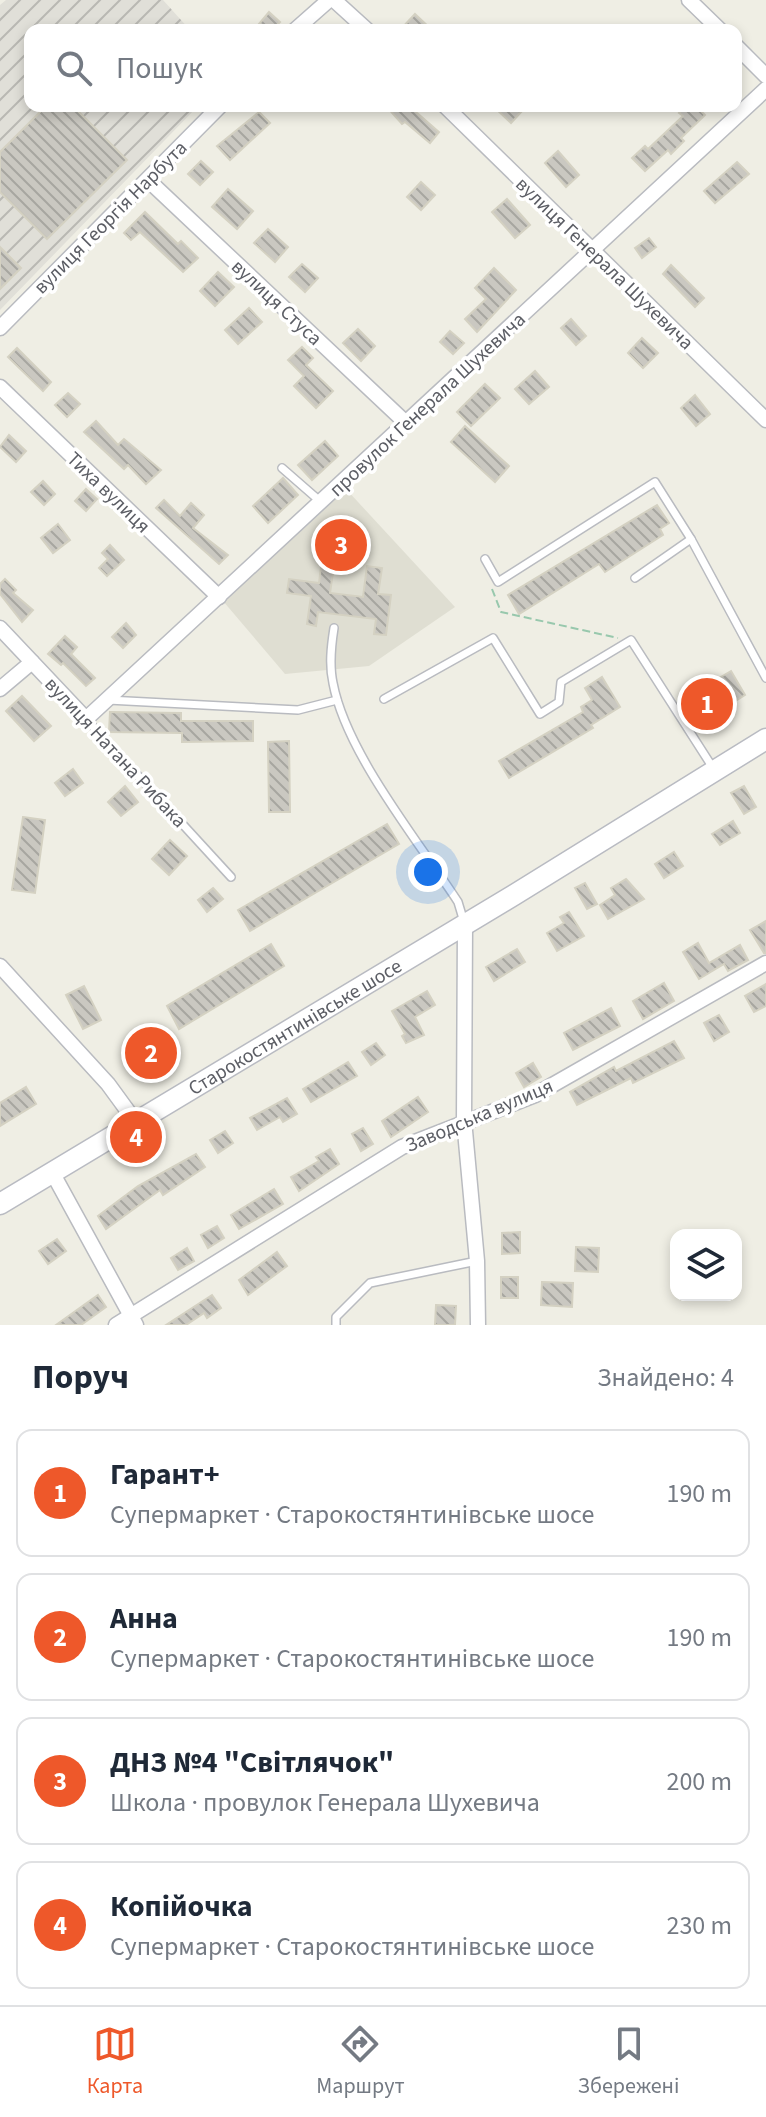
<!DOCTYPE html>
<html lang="uk">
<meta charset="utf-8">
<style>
body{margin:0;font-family:"Source Sans 3",sans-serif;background:#f2f2f3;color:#1f2937}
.controls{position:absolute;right:24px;bottom:24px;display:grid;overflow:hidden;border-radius:16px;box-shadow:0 4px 12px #0003}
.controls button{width:72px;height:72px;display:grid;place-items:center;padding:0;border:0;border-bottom:2px solid #e0e1e3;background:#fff;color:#1f2937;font:40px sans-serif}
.you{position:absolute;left:428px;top:872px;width:28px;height:28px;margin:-20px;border:6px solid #fff;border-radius:50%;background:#1a73e8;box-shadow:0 0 0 12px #1a73e833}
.badge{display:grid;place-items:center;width:52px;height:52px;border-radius:50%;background:#ee582a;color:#fff;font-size:26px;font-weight:700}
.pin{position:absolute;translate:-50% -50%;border:4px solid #fff;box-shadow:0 2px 8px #0006}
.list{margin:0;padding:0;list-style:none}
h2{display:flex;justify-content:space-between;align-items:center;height:104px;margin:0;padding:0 32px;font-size:34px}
h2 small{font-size:26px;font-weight:400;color:#747a83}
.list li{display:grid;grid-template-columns:52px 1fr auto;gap:24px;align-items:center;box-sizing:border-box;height:128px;margin:0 16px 16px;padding:0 16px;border:2px solid #e0e1e3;border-radius:16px}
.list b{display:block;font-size:30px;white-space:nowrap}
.list p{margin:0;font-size:26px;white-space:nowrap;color:#747a83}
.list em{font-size:26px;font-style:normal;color:#747a83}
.icon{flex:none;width:44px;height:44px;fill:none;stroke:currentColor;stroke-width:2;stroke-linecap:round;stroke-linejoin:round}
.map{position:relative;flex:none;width:766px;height:1325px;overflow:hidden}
.search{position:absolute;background:#fff;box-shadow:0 4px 12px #0003;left:24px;right:24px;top:24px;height:88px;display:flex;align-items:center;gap:20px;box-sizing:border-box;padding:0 28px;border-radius:16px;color:#747a83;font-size:30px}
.sheet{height:680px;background:#fff}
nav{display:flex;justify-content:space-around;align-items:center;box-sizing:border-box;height:112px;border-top:2px solid #e0e1e3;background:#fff;font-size:22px;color:#747a83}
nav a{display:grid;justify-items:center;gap:4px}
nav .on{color:#ee582a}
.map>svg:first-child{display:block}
.industrial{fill:url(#industrial-furrows)}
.education{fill:#dfded2}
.building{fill:url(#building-back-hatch);stroke:#d4d1c2;stroke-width:2}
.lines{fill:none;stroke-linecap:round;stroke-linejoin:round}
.lane-casing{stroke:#b9bbc0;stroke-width:10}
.street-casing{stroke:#b9bbc0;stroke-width:17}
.secondary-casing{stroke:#b9bbc2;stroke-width:23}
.path{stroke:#98c8ad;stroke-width:2;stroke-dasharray:8 4;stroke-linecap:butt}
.lane{stroke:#fff;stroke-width:7}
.street{stroke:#fff;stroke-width:14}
.secondary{stroke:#fff;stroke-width:20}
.labels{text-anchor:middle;stroke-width:7;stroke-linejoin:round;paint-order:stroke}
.street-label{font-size:20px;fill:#5c5e65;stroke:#fff}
</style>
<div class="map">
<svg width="766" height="1325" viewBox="0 0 766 1325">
<defs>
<pattern id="industrial-furrows" width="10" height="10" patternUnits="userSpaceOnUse" patternTransform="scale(2)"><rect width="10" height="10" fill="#e0dfd8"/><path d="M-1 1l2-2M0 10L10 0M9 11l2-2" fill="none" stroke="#b9b8b3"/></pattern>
<pattern id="building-back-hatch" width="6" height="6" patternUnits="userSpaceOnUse" patternTransform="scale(2)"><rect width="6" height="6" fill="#cac8c1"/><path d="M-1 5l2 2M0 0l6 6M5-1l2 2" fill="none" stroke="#a7a6a0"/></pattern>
</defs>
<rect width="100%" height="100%" fill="#efeee4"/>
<polygon class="industrial" points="6,0 163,0 190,30 30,30 30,106 198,106 0,310 0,5"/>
<polygon class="education" points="346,489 455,607 369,666 285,674 223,601"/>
<g class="building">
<polygon points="269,12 280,22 272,30 265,30 259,24"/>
<polygon points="415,14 432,30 400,30"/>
<polygon points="46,106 73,106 127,160 47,239 0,192 0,152"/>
<polygon points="386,106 423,106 416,112 439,132 430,143 405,122 402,124"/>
<polygon points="493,106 516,106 522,111 511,123"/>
<polygon points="686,106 696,106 705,115 681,138 684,141 671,154 668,150 645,171 632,158 645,146 648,149 683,116 679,113"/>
<polygon points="259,112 270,123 230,160 217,146"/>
<polygon points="558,151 579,175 566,187 545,163"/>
<polygon points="201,161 213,172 200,185 188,174"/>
<polygon points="737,162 749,174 715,203 704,191"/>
<polygon points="421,182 435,195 421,210 407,197"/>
<polygon points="228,189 253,211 237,229 212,207"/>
<polygon points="507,199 530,225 515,238 492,212"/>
<polygon points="145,212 178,244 181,241 198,258 183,272 140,232 131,240 124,233"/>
<polygon points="268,229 288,247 275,262 254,243"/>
<polygon points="649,238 656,247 642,258 635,248"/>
<polygon points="0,247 21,268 0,289"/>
<polygon points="302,264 318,278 305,292 289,277"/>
<polygon points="671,265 704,298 695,307 663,274"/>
<polygon points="494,268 516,290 477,332 465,319 486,299 475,288"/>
<polygon points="218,272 234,287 215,306 200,291"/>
<polygon points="249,308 262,322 238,344 225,330"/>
<polygon points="571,319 586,336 576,345 561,328"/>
<polygon points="358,329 375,346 361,361 343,343"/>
<polygon points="450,331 464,343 453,354 440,342"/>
<polygon points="642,338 658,353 643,368 628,353"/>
<polygon points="302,347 313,358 306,365 333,391 316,408 294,386 304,376 288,360"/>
<polygon points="17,348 51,382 43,391 8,357"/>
<polygon points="535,371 549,387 529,404 515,389"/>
<polygon points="485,384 500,398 471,426 457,412"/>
<polygon points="68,393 80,404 67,417 55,405"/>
<polygon points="695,395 710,414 696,426 681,408"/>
<polygon points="96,421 118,445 124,439 161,470 146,484 128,465 124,469 84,432"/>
<polygon points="465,426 509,466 495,482 451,442"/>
<polygon points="9,435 26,451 16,462 0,447"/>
<polygon points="325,441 338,456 312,480 298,465"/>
<polygon points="283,478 298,495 268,523 253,506"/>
<polygon points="43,481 55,494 44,505 31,492"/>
<polygon points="86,489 97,499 86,511 75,501"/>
<polygon points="164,500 180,516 191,503 204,515 193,528 228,555 219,564 156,508"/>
<polygon points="657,505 669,523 660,529 663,535 605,572 599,564 519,614 508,595"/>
<polygon points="58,524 70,540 53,553 41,538"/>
<polygon points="110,545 124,560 107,576 99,568 108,559 102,553"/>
<polygon points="322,558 335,559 330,593 363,597 367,566 382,568 378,594 391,595 386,635 374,634 376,619 318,612 316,626 307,624 311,596 287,593 289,579 319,583"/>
<polygon points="5,579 16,590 13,593 33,610 22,622 0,594 0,584"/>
<polygon points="126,623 136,635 123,648 112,637"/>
<polygon points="65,636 77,647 71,654 95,678 86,686 63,663 61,665 48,654"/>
<polygon points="731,671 745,695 705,720 690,695"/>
<polygon points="602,677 620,707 591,725 593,728 509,778 499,761 583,712 581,707 592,700 585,688"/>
<polygon points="22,696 51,726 34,741 6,711"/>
<polygon points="110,712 181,713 181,721 253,721 253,741 182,742 182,733 109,732"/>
<polygon points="289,741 290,812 269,812 268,742"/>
<polygon points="73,769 83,783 65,796 55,783"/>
<polygon points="125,786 138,802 121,816 108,802"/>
<polygon points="744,786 756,807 744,814 731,793"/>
<polygon points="23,817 45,820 35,893 12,890"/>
<polygon points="733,821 740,833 720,845 712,834"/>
<polygon points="387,824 399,844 250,931 238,910"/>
<polygon points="170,840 187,856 169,875 152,859"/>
<polygon points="674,852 683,866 664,878 655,864"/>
<polygon points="626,879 644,899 608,919 600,905 615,895 611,888"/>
<polygon points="585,883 597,904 587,909 575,888"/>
<polygon points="213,888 223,899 207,912 198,900"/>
<polygon points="569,912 584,936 557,951 547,933 564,923 560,917"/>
<polygon points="766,921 766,953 764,953 750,930"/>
<polygon points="698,943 709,963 740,945 748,960 728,971 724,964 699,979 683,952"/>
<polygon points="271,944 284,966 179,1029 167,1006"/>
<polygon points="517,949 525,962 494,981 486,967"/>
<polygon points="664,983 674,1001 643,1019 633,1001"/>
<polygon points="766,984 766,1006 754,1012 745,996"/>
<polygon points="84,986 101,1020 83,1029 66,995"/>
<polygon points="427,991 435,1005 415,1017 424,1035 406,1043 402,1036 405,1034 392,1011"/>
<polygon points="611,1008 620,1026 573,1050 564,1033"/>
<polygon points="719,1015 729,1032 714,1041 704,1023"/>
<polygon points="156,1041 165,1055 142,1069 133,1055"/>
<polygon points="674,1041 684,1058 633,1083 631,1078 577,1105 570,1092 614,1067 616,1071"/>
<polygon points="376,1043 385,1055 371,1065 362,1052"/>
<polygon points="348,1062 357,1076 311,1102 303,1089"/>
<polygon points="533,1063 541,1077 524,1087 516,1073"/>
<polygon points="26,1087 36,1104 0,1126 0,1103"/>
<polygon points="418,1097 428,1112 391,1137 382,1121"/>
<polygon points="287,1098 297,1114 283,1122 280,1117 257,1130 250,1118"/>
<polygon points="363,1128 373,1144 361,1151 352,1134"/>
<polygon points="225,1131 233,1143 218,1153 210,1140"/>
<polygon points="330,1149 339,1164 299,1191 291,1177 319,1161 316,1157"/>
<polygon points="196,1154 205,1167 163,1195 160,1190 106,1229 98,1216 138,1186"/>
<polygon points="274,1189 283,1204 239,1229 231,1215"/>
<polygon points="217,1226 224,1238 208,1248 201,1235"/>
<polygon points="520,1232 520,1253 502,1254 502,1233"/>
<polygon points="57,1239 66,1251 48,1264 39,1251"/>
<polygon points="576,1247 599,1248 598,1272 575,1271"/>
<polygon points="187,1248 194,1261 178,1270 171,1258"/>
<polygon points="277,1252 287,1266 248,1295 239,1280"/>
<rect x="501" y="1277" width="17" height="21"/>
<polygon points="542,1282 573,1283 572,1307 541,1305"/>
<polygon points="98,1295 106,1307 81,1325 56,1325"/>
<polygon points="212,1295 221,1308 207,1318 204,1313 186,1325 166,1325"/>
<polygon points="436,1305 456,1306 455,1325 435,1325"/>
</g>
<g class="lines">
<g class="lane-casing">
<g id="lane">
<polyline points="282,468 321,502"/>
<polyline points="485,559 498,582 655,482 691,539 766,678"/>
<polyline points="635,578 691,539"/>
<path d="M334,628c-3,19 -5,37 -1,55 13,70 86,159 125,219l6,20"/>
<polyline points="384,699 493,638 540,714 559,702 561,682 631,640 713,768"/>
<polyline points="108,700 298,710 337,700"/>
<polyline points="86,719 231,877"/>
<polyline points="336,1325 336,1317 370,1283 477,1261"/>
</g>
</g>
<g class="street-casing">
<g id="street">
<polyline points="334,0 367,30"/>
<polyline points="689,0 720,30"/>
<polyline points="295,30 329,0"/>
<polyline points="736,46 766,76"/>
<polyline points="445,106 766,420"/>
<polyline points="148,180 406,423"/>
<polyline points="0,328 220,106"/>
<polyline points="0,387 219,597"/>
<polyline points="0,628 86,719 766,89"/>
<polyline points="0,689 32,662"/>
<polyline points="465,925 464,1120 477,1261 478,1325"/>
<polyline points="0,966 108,1084 135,1121"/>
<polyline points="52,1172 136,1325"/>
<polyline points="116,1325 402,1147 535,1095 766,963"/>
</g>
</g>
<g class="secondary-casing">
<g id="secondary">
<path id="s1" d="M0,1204l514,-309 252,-156"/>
</g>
</g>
<polyline class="path" points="492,589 501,612 618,638"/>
<use href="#lane" class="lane"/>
<use href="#street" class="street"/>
<use href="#secondary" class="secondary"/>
</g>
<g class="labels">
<g class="street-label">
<text transform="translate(110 217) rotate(-45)" y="7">вулиця Георгія Нарбута</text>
<text transform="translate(605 263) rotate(44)" y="7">вулиця Генерала Шухевича</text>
<text transform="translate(277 302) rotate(43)" y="7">вулиця Стуса</text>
<text transform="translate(427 404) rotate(-43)" y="7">провулок Генерала Шухевича</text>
<text transform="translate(109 492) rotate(44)" y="7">Тиха вулиця</text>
<text transform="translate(116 752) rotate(47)" y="7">вулиця Натана Рибака</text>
<text dy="7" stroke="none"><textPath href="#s1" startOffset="344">Старокостянтинівське шосе</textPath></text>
<text transform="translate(479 1115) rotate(-23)" y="7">Заводська вулиця</text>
</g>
</g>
</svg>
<div class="controls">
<button><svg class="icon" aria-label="layers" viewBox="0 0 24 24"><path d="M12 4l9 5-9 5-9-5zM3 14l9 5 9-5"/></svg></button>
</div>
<div class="you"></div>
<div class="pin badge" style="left:707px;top:704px">1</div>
<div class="pin badge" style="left:151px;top:1053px">2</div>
<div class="pin badge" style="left:341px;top:545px">3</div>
<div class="pin badge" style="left:136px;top:1137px">4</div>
<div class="search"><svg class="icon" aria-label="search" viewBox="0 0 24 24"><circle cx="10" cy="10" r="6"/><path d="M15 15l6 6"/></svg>Пошук</div>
</div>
<section class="sheet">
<h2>Поруч<small>Знайдено: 4</small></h2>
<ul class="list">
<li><span class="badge">1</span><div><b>Гарант+</b><p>Супермаркет · Старокостянтинівське шосе</p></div><em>190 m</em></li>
<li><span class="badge">2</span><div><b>Анна</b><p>Супермаркет · Старокостянтинівське шосе</p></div><em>190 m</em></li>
<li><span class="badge">3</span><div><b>ДНЗ №4 &quot;Світлячок&quot;</b><p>Школа · провулок Генерала Шухевича</p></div><em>200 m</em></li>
<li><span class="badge">4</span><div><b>Копійочка</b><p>Супермаркет · Старокостянтинівське шосе</p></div><em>230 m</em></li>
</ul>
</section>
<nav>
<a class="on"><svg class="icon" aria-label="map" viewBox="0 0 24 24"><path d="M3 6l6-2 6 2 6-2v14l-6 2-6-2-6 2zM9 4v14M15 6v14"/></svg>Карта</a>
<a><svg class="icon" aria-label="directions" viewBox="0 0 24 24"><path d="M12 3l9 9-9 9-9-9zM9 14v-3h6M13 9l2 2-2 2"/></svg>Маршрут</a>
<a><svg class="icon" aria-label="saved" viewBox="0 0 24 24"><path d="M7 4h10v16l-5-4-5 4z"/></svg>Збережені</a>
</nav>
